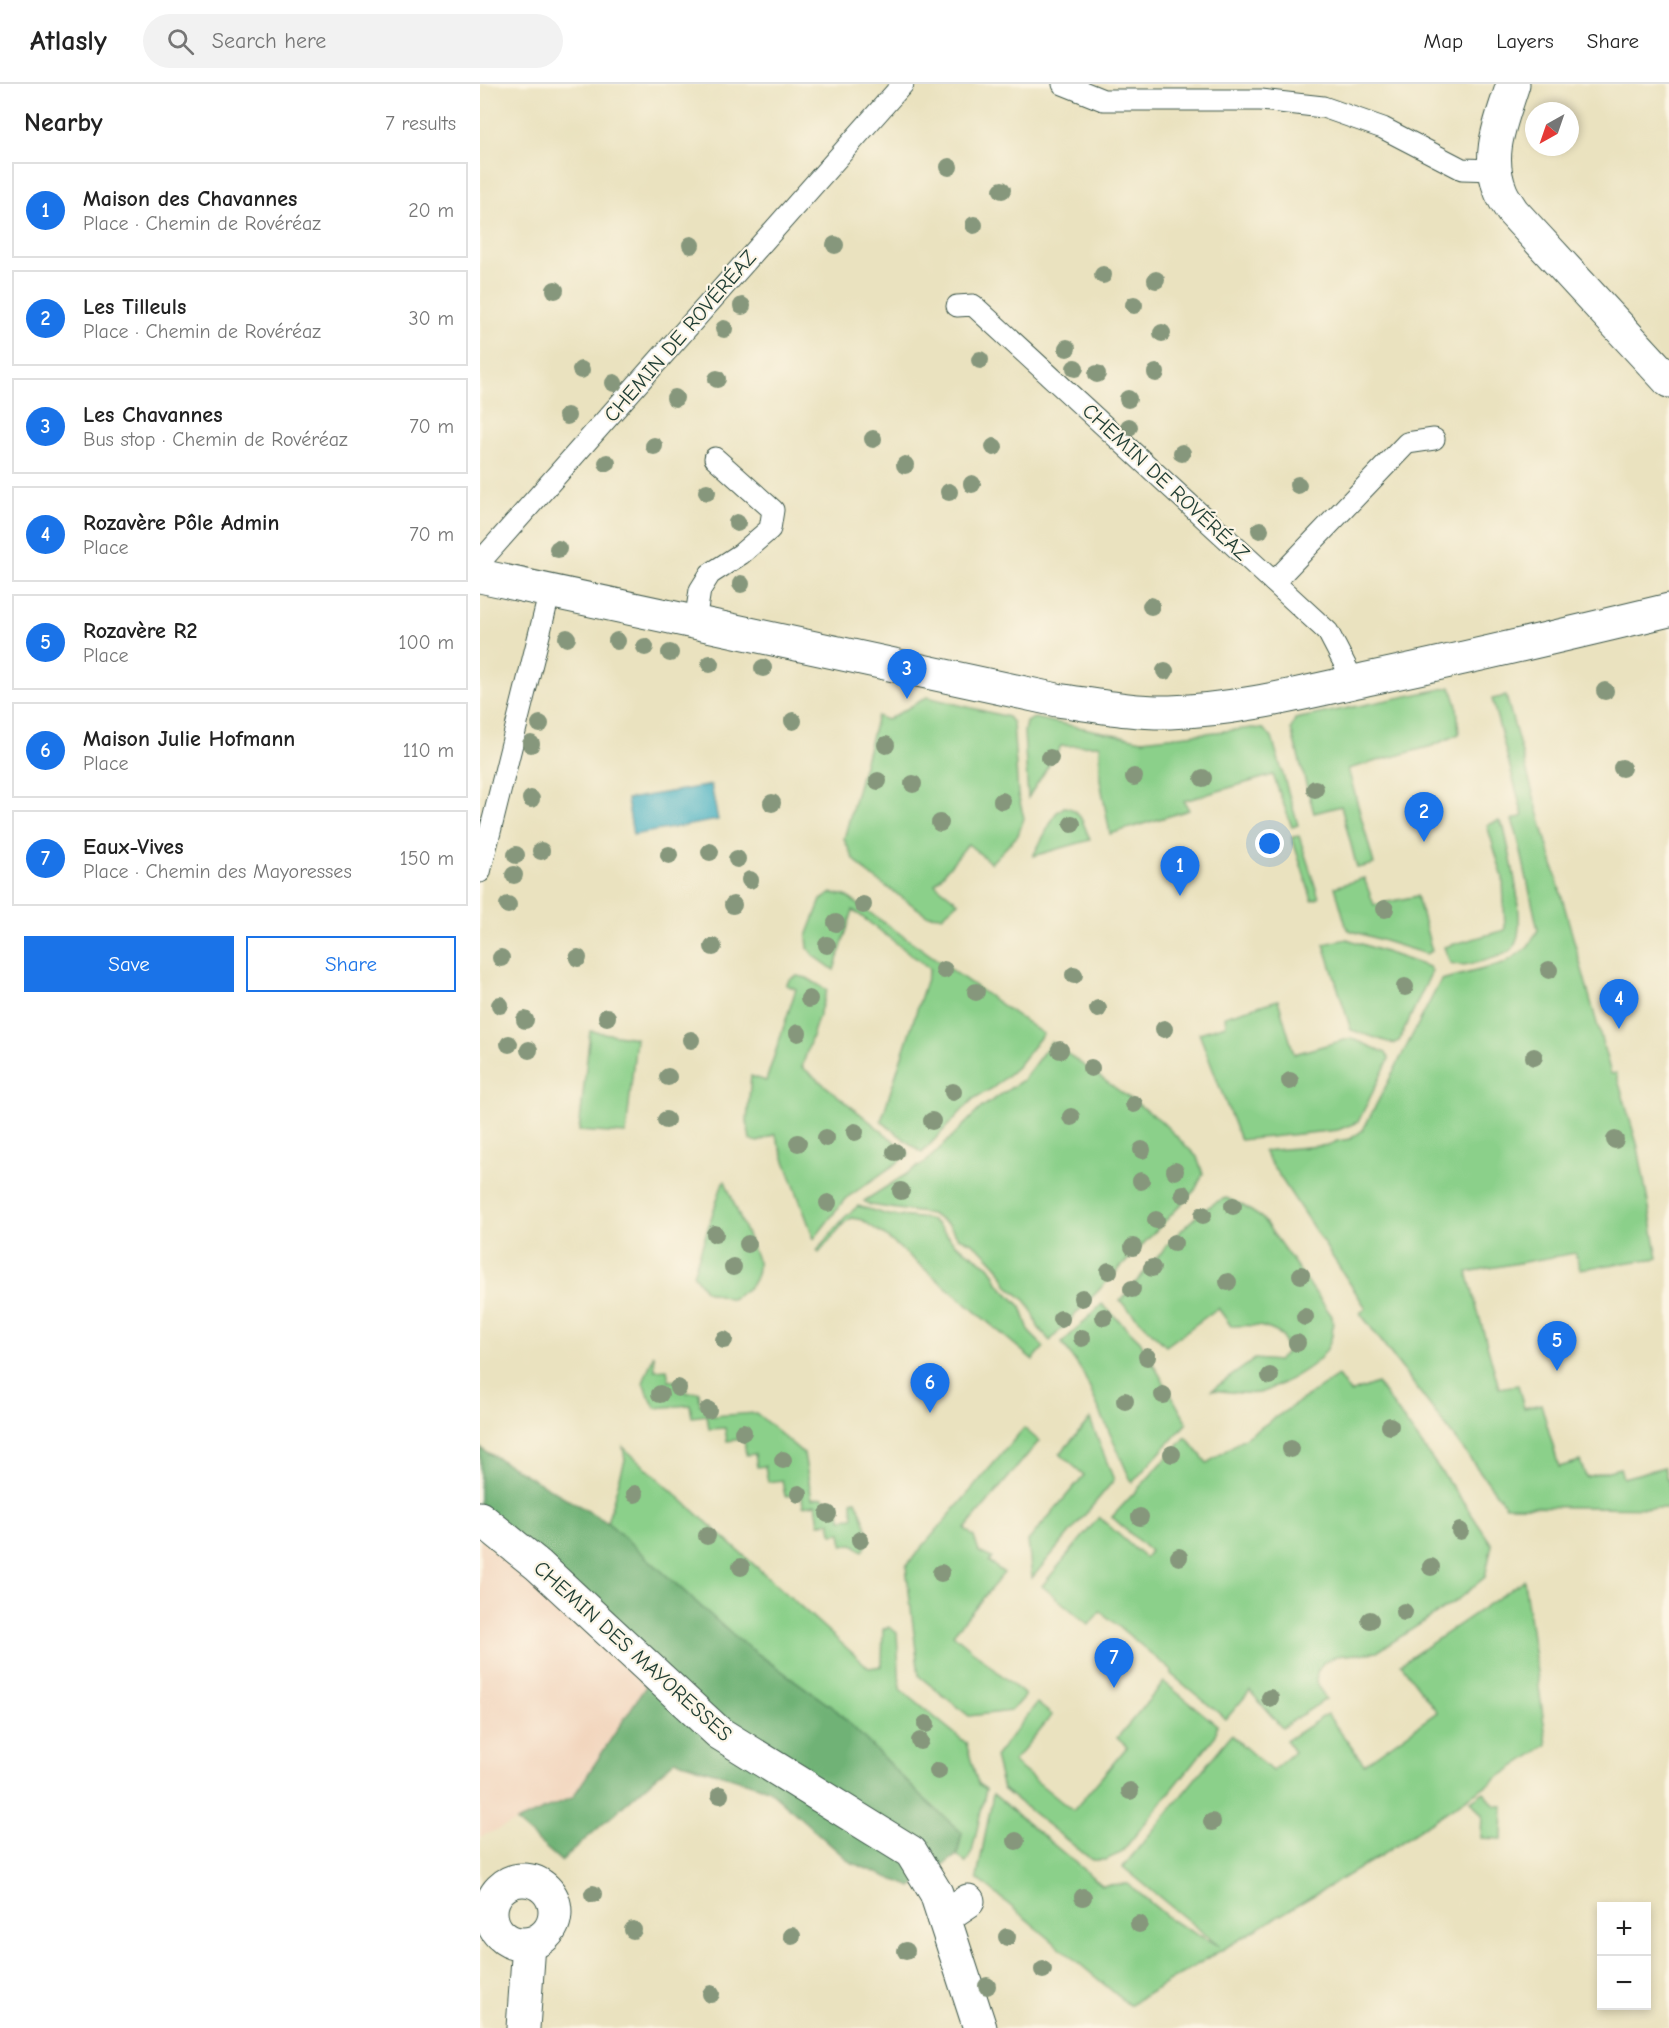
<!DOCTYPE html>
<meta charset="utf-8">
<style>
body{margin:0;font-family:"Comic Neue",sans-serif;background:#f2f2f2;color:#222}
.controls{position:absolute;right:18px;bottom:18px;display:grid;overflow:hidden;border-radius:0px;box-shadow:0 3px 9px #0003}
.controls button{width:54px;height:54px;display:grid;place-items:center;padding:0;border:0;border-bottom:2px solid #e0e0e0;background:#fff;color:#222;font:30px sans-serif}
.compass{position:absolute;left:1045px;top:18px;width:54px;height:54px;border-radius:50%;background:#fff;box-shadow:0 3px 9px #0003;rotate:220deg}
.you{position:absolute;left:790px;top:760px;width:21px;height:21px;margin:-15px;border:4px solid #fff;border-radius:50%;background:#1a73e8;box-shadow:0 0 0 9px #1a73e833}
.badge{display:grid;place-items:center;width:39px;height:39px;border-radius:50%;background:#1a73e8;color:#fff;font-size:20px;font-weight:700}
.pin{position:absolute;translate:-50% -50px;filter:drop-shadow(0 2px 3px #0008)}
.pin::after{content:'';position:absolute;top:32px;width:21px;height:18px;background:inherit;clip-path:polygon(0 0,100% 0,50% 100%)}
.list{margin:0;padding:0;list-style:none}
h2{display:flex;justify-content:space-between;align-items:center;height:78px;margin:0;padding:0 24px;font-size:26px}
h2 small{font-size:20px;font-weight:400;color:#767676}
.list li{display:grid;grid-template-columns:39px 1fr auto;gap:18px;align-items:center;box-sizing:border-box;height:96px;margin:0 12px 12px;padding:0 12px;border:2px solid #e0e0e0;border-radius:0px}
.list b{display:block;font-size:22px;white-space:nowrap}
.list p{margin:0;font-size:20px;white-space:nowrap;color:#767676}
.list em{font-size:20px;font-style:normal;color:#767676}
.actions{display:flex;gap:12px;padding:18px 24px}
.actions a{flex:1;padding:14px 0;border:2px solid #1a73e8;border-radius:0px;text-align:center;font-size:21px;color:#1a73e8}
.actions .main{background:#1a73e8;color:#fff}
.icon{flex:none;width:33px;height:33px;fill:none;stroke:currentColor;stroke-width:2;stroke-linecap:round;stroke-linejoin:round}
.map{position:relative;flex:none;width:1189px;height:1944px;overflow:hidden}
header{display:flex;align-items:center;gap:36px;box-sizing:border-box;height:84px;padding:0 30px;background:#fff;border-bottom:2px solid #e0e0e0}
header strong{font-size:28px}
nav{display:flex;gap:33px;margin-inline-start:auto;font-size:21px}
.search{width:420px;height:54px;background:#f2f2f2;display:flex;align-items:center;gap:15px;box-sizing:border-box;padding:0 21px;border-radius:33px;color:#767676;font-size:22px}
main{display:flex}
aside{flex:1;background:#fff}
.map>svg:first-child{display:block}
.built{fill:#f2d5bd}
.green{fill:#8bd08a;stroke:#55865f;stroke-width:1.5}
.forest{fill:#70b276;stroke:#487855;stroke-width:1.5}
.water{fill:#43afc1;stroke:#31767a;stroke-width:1.5}
.lines{fill:none;stroke-linecap:round;stroke-linejoin:round}
.service-casing{stroke:#3d5649;stroke-width:23}
.minor-casing{stroke:#3d5649;stroke-width:35}
.service{stroke:#fff;stroke-width:21}
.minor{stroke:#fff;stroke-width:33}
.tree{fill:#86977c}
.labels{text-anchor:middle;stroke-width:4.5;stroke-linejoin:round;paint-order:stroke}
.street-label{font-size:21px;fill:#1f3d34;stroke:#fcf5e5}
</style>
<header>
<strong>Atlasly</strong>
<div class="search"><svg class="icon" aria-label="search" viewBox="0 0 24 24"><circle cx="10" cy="10" r="6"/><path d="M15 15l6 6"/></svg>Search here</div>
<nav><a>Map</a><a>Layers</a><a>Share</a></nav>
</header>
<main>
<aside>
<h2>Nearby<small>7 results</small></h2>
<ul class="list">
<li><span class="badge">1</span><div><b>Maison des Chavannes</b><p>Place · Chemin de Rovéréaz</p></div><em>20 m</em></li>
<li><span class="badge">2</span><div><b>Les Tilleuls</b><p>Place · Chemin de Rovéréaz</p></div><em>30 m</em></li>
<li><span class="badge">3</span><div><b>Les Chavannes</b><p>Bus stop · Chemin de Rovéréaz</p></div><em>70 m</em></li>
<li><span class="badge">4</span><div><b>Rozavère Pôle Admin</b><p>Place</p></div><em>70 m</em></li>
<li><span class="badge">5</span><div><b>Rozavère R2</b><p>Place</p></div><em>100 m</em></li>
<li><span class="badge">6</span><div><b>Maison Julie Hofmann</b><p>Place</p></div><em>110 m</em></li>
<li><span class="badge">7</span><div><b>Eaux-Vives</b><p>Place · Chemin des Mayoresses</p></div><em>150 m</em></li>
</ul>
<div class="actions"><a class="main">Save</a><a>Share</a></div>
</aside>
<div class="map">
<svg width="1189" height="1944" viewBox="0 0 1189 1944">
<rect width="100%" height="100%" fill="#fcf5e5"/>
<filter id="ink" filterUnits="userSpaceOnUse"><feTurbulence type="fractalNoise" baseFrequency=".0167" numOctaves="2"/><feDisplacementMap in="SourceGraphic" scale="12" xChannelSelector="R" yChannelSelector="G"/><feConvolveMatrix kernelMatrix="1 2 1 2 8 2 1 2 1" color-interpolation-filters="sRGB"/></filter>
<filter id="wash" filterUnits="userSpaceOnUse"><feTurbulence type="fractalNoise" baseFrequency=".008" numOctaves="4" result="noise"/><feDisplacementMap in="SourceGraphic" scale="24" xChannelSelector="R" yChannelSelector="G"/><feGaussianBlur stdDeviation="1.35" result="paint"/><feColorMatrix in="noise" values="0 0 0 0 0 0 0 0 0 0 0 0 0 0 0 0 0 1.4 0 .05"/><feComposite in="paint" operator="in"/></filter>
<g filter="url(#wash)">
<rect width="100%" height="100%" fill="#eae2bf"/>
<polygon class="built" points="0,1455 166,1602 93,1713 0,1753"/>
<g class="green">
<polygon points="971,603 977,622 979,650 952,662 868,685 894,780 877,784 861,722 834,729 811,645 815,635"/>
<polygon points="1026,612 1131,990 1136,989 1158,1063 1178,1174 1100,1185 1095,1169 987,1188 1019,1304 1038,1301 1044,1324 1061,1320 1079,1383 1100,1377 1106,1393 1140,1384 1143,1394 1184,1383 1187,1396 1189,1396 1189,1424 1026,1422 880,1229 886,1224 783,1067 850,1061 857,1057 870,1055 883,1046 961,896 1023,880 1047,864 1058,846 1038,754 1032,736 1043,732 1012,615"/>
<polygon points="447,613 528,633 533,639 538,711 544,734 538,751 511,779 488,760 455,800 478,818 462,832 447,831 387,789 373,774 364,755 397,632 407,636"/>
<polygon points="554,634 662,656 772,644 783,645 792,654 818,741 812,743 793,691 704,717 709,726 630,750 620,696 620,661 581,662 548,714 544,648 546,638"/>
<path d="M584,723c17,1 20,19 26,33l-57,16 23,-43z"/>
<path d="M1019,737l5,7c5,24 26,102 8,121 -6,6 -18,9 -26,11 -12,3 -23,7 -36,3l-6,-16 61,-17 -2,-52 -16,-53z"/>
<polygon points="819,752 839,814 832,816 812,753"/>
<polygon points="884,794 894,821 937,812 952,867 946,870 869,846 866,842 855,803"/>
<polygon points="352,809 366,812 563,950 537,983 513,1004 493,1015 442,1069 401,1037 450,885 373,826 354,886 333,871 328,864 327,852 341,816"/>
<polygon points="867,855 949,883 952,887 919,957 914,960 871,946 844,860"/>
<polygon points="317,892 327,894 347,906 322,983 430,1070 365,1115 334,1155 295,1050 278,1058 270,1056 267,1037 271,992 286,997 316,905 306,901 310,895"/>
<polygon points="798,916 814,970 871,954 906,969 909,975 878,1038 858,1046 760,1056 719,949 746,941 745,932"/>
<polygon points="110,947 156,954 146,1050 99,1047"/>
<polygon points="571,958 680,1036 717,1073 723,1090 715,1106 570,1257 558,1243 554,1231 546,1217 528,1202 519,1184 506,1170 492,1159 478,1153 469,1141 451,1130 390,1121 384,1117 447,1077 502,1023 543,996"/>
<path d="M245,1097l33,81c1,21 -10,28 -27,37l-25,-8 -13,-17 30,-92z"/>
<path d="M746,1114l16,7 20,13 70,98c6,36 -19,51 -47,66 -8,4 -17,9 -26,11 -14,2 -33,-2 -47,-3l43,-31 23,2 8,-9 -3,-16c-19,-12 -29,-11 -52,-10l-13,-18 -52,38 -46,-45c26,-29 71,-92 106,-103z"/>
<polygon points="378,1122 408,1131 449,1135 457,1140 474,1159 509,1182 514,1189 518,1199 541,1223 550,1249 564,1263 553,1276 404,1151 382,1136 372,1134 365,1138 339,1169 337,1167 364,1134"/>
<polygon points="622,1220 660,1257 707,1339 652,1399 602,1287 582,1259"/>
<path d="M174,1270l1,16 12,-1 2,12 17,-1 1,13 12,-1 1,13 12,-1 1,12 43,-3 48,41 8,45 11,-2 7,13h10l1,9 12,-1 -1,-17 4,-1c6,15 18,37 7,51l-10,-7 -10,1 -2,-12 -9,1 -2,-12 -11,2 -3,-20 -13,2 -1,-9 -7,-2 -10,1 -3,-16 -14,2 -3,-16 -8,1 -2,-13 -9,1 -2,-16 -17,2 -2,-13 -16,1 -2,-14 -15,2 -2,-12 -35,3 -12,-25z"/>
<polygon points="858,1292 870,1309 897,1299 984,1419 1012,1461 1005,1493 976,1517 897,1568 856,1572 843,1579 837,1588 836,1598 846,1615 802,1644 770,1607 746,1635 691,1590 692,1587 620,1527 609,1541 562,1502 619,1433 665,1474 670,1467 632,1433 706,1353 727,1379"/>
<polygon points="610,1335 634,1396 552,1494 548,1457 604,1391 580,1370"/>
<polygon points="544,1344 559,1357 485,1445 494,1453 499,1468 512,1474 509,1478 524,1489 473,1550 545,1611 531,1627 489,1632 439,1592 426,1482"/>
<polygon points="143,1363 389,1584 402,1582 403,1545 409,1543 417,1549 420,1605 486,1659 498,1700 506,1705 492,1768 486,1779 477,1771 482,1749 439,1710 357,1627 256,1554 127,1438 145,1376"/>
<polygon points="1044,1496 1067,1661 900,1772 649,1921 497,1794 513,1710 622,1801 648,1800 694,1838 739,1862 643,1783 751,1651 792,1687 814,1668 806,1657 847,1630 884,1680 957,1628 921,1580"/>
<polygon points="684,1598 737,1641 736,1651 641,1769 625,1776 612,1776 523,1705 515,1673 557,1619 572,1631 533,1678 593,1727 647,1663 637,1654"/>
<polygon points="1004,1708 1015,1722 1023,1722 1022,1755 1001,1754 1002,1731 991,1717"/>
</g>
<polygon class="forest" points="0,1364 127,1438 256,1554 357,1627 439,1710 482,1749 477,1771 432,1803 370,1778 288,1705 195,1676 81,1777 36,1738 93,1713 166,1602 0,1424"/>
<polygon class="water" points="231,701 238,736 153,751 147,715"/>
</g>
<g filter="url(#ink)">
<g class="lines">
<g class="service-casing">
<g id="service">
<polyline points="583,0 623,16 781,16 843,23 903,44 982,85 1015,86"/>
<polyline points="477,222 493,221 848,548 874,598"/>
<polyline points="0,478 423,0"/>
<polyline points="794,498 927,359 954,355"/>
<polyline points="215,538 220,506 230,490 261,470 290,445 293,426 235,374"/>
<polyline points="0,788 70,507"/>
</g>
</g>
<g class="minor-casing">
<g id="minor">
<path d="M1033,0c-11,36 -28,70 -12,108 3,7 8,14 12,20l156,169"/>
<path d="M0,492l577,124c37,5 76,13 113,12 67,-2 133,-19 197,-33 101,-21 202,-45 302,-69"/>
<polyline points="0,1434 58,1481 239,1649 431,1768 456,1809 500,1944"/>
<circle cx="43" cy="1828" r="32"/>
<polyline points="464,1833 488,1817"/>
<polyline points="43,1944 49,1860"/>
</g>
</g>
<use href="#service" class="service"/>
<use href="#minor" class="minor"/>
</g>
<g class="tree">
<circle cx="469" cy="83" r="9"/>
<circle cx="522" cy="106" r="9"/>
<circle cx="494" cy="141" r="9"/>
<circle cx="211" cy="161" r="9"/>
<circle cx="355" cy="161" r="9"/>
<circle cx="623" cy="191" r="9"/>
<circle cx="676" cy="196" r="9"/>
<circle cx="75" cy="206" r="9"/>
<circle cx="654" cy="221" r="9"/>
<circle cx="262" cy="222" r="9"/>
<circle cx="244" cy="245" r="9"/>
<circle cx="682" cy="249" r="9"/>
<circle cx="587" cy="264" r="9"/>
<circle cx="500" cy="276" r="9"/>
<circle cx="595" cy="284" r="9"/>
<circle cx="101" cy="286" r="9"/>
<circle cx="676" cy="289" r="9"/>
<circle cx="617" cy="290" r="9"/>
<circle cx="237" cy="295" r="9"/>
<circle cx="134" cy="299" r="9"/>
<circle cx="195" cy="314" r="9"/>
<circle cx="648" cy="315" r="9"/>
<circle cx="87" cy="332" r="9"/>
<circle cx="649" cy="343" r="9"/>
<circle cx="393" cy="355" r="9"/>
<circle cx="174" cy="362" r="9"/>
<circle cx="514" cy="363" r="9"/>
<circle cx="702" cy="369" r="9"/>
<circle cx="127" cy="379" r="9"/>
<circle cx="425" cy="381" r="9"/>
<circle cx="492" cy="400" r="9"/>
<circle cx="818" cy="401" r="9"/>
<circle cx="227" cy="408" r="9"/>
<circle cx="469" cy="408" r="9"/>
<circle cx="257" cy="439" r="9"/>
<circle cx="780" cy="446" r="9"/>
<circle cx="78" cy="465" r="9"/>
<circle cx="261" cy="500" r="9"/>
<circle cx="671" cy="522" r="9"/>
<circle cx="87" cy="554" r="9"/>
<circle cx="137" cy="557" r="9"/>
<circle cx="165" cy="563" r="9"/>
<circle cx="190" cy="569" r="9"/>
<circle cx="230" cy="580" r="9"/>
<circle cx="283" cy="584" r="9"/>
<circle cx="685" cy="587" r="9"/>
<circle cx="1125" cy="607" r="9"/>
<circle cx="313" cy="637" r="9"/>
<circle cx="60" cy="640" r="9"/>
<circle cx="51" cy="660" r="9"/>
<circle cx="406" cy="661" r="9"/>
<circle cx="570" cy="674" r="9"/>
<circle cx="1142" cy="684" r="9"/>
<circle cx="654" cy="693" r="9"/>
<circle cx="723" cy="694" r="9"/>
<circle cx="398" cy="697" r="9"/>
<circle cx="433" cy="700" r="9"/>
<circle cx="835" cy="705" r="9"/>
<circle cx="51" cy="715" r="9"/>
<circle cx="522" cy="717" r="9"/>
<circle cx="292" cy="719" r="9"/>
<circle cx="460" cy="739" r="9"/>
<circle cx="592" cy="740" r="9"/>
<circle cx="61" cy="767" r="9"/>
<circle cx="230" cy="768" r="9"/>
<circle cx="36" cy="771" r="9"/>
<circle cx="189" cy="771" r="9"/>
<circle cx="257" cy="775" r="9"/>
<circle cx="34" cy="791" r="9"/>
<circle cx="270" cy="796" r="9"/>
<circle cx="28" cy="821" r="9"/>
<circle cx="253" cy="821" r="9"/>
<circle cx="383" cy="821" r="9"/>
<circle cx="905" cy="825" r="9"/>
<circle cx="356" cy="839" r="9"/>
<circle cx="347" cy="861" r="9"/>
<circle cx="233" cy="863" r="9"/>
<circle cx="21" cy="874" r="9"/>
<circle cx="98" cy="874" r="9"/>
<circle cx="464" cy="886" r="9"/>
<circle cx="1069" cy="886" r="9"/>
<circle cx="594" cy="891" r="9"/>
<circle cx="925" cy="903" r="9"/>
<circle cx="496" cy="908" r="9"/>
<circle cx="329" cy="915" r="9"/>
<circle cx="20" cy="921" r="9"/>
<circle cx="618" cy="925" r="9"/>
<circle cx="127" cy="933" r="9"/>
<circle cx="45" cy="936" r="9"/>
<circle cx="684" cy="945" r="9"/>
<circle cx="318" cy="949" r="9"/>
<circle cx="211" cy="956" r="9"/>
<circle cx="29" cy="960" r="9"/>
<circle cx="49" cy="966" r="9"/>
<circle cx="580" cy="966" r="9"/>
<circle cx="1054" cy="973" r="9"/>
<circle cx="611" cy="984" r="9"/>
<circle cx="188" cy="993" r="9"/>
<circle cx="810" cy="997" r="9"/>
<circle cx="473" cy="1008" r="9"/>
<circle cx="654" cy="1020" r="9"/>
<circle cx="591" cy="1033" r="9"/>
<circle cx="186" cy="1036" r="9"/>
<circle cx="452" cy="1037" r="9"/>
<circle cx="375" cy="1048" r="9"/>
<circle cx="346" cy="1054" r="9"/>
<circle cx="1135" cy="1056" r="9"/>
<circle cx="318" cy="1059" r="9"/>
<circle cx="662" cy="1066" r="9"/>
<circle cx="415" cy="1068" r="9"/>
<circle cx="695" cy="1087" r="9"/>
<circle cx="661" cy="1097" r="9"/>
<circle cx="421" cy="1107" r="9"/>
<circle cx="703" cy="1110" r="9"/>
<circle cx="348" cy="1119" r="9"/>
<circle cx="753" cy="1122" r="9"/>
<circle cx="723" cy="1131" r="9"/>
<circle cx="676" cy="1136" r="9"/>
<circle cx="235" cy="1150" r="9"/>
<circle cx="694" cy="1159" r="9"/>
<circle cx="268" cy="1160" r="9"/>
<circle cx="653" cy="1163" r="9"/>
<circle cx="253" cy="1183" r="9"/>
<circle cx="672" cy="1184" r="9"/>
<circle cx="629" cy="1187" r="9"/>
<circle cx="821" cy="1191" r="9"/>
<circle cx="748" cy="1198" r="9"/>
<circle cx="652" cy="1205" r="9"/>
<circle cx="602" cy="1214" r="9"/>
<circle cx="624" cy="1233" r="9"/>
<circle cx="825" cy="1233" r="9"/>
<circle cx="581" cy="1235" r="9"/>
<circle cx="602" cy="1254" r="9"/>
<circle cx="244" cy="1256" r="9"/>
<circle cx="817" cy="1259" r="9"/>
<circle cx="667" cy="1273" r="9"/>
<circle cx="790" cy="1292" r="9"/>
<circle cx="198" cy="1304" r="9"/>
<circle cx="180" cy="1310" r="9"/>
<circle cx="683" cy="1311" r="9"/>
<circle cx="645" cy="1317" r="9"/>
<circle cx="228" cy="1326" r="9"/>
<circle cx="910" cy="1342" r="9"/>
<circle cx="263" cy="1348" r="9"/>
<circle cx="811" cy="1365" r="9"/>
<circle cx="692" cy="1370" r="9"/>
<circle cx="303" cy="1376" r="9"/>
<circle cx="155" cy="1410" r="9"/>
<circle cx="319" cy="1410" r="9"/>
<circle cx="348" cy="1430" r="9"/>
<circle cx="660" cy="1433" r="9"/>
<circle cx="980" cy="1447" r="9"/>
<circle cx="227" cy="1452" r="9"/>
<circle cx="380" cy="1456" r="9"/>
<circle cx="699" cy="1473" r="9"/>
<circle cx="261" cy="1483" r="9"/>
<circle cx="951" cy="1483" r="9"/>
<circle cx="461" cy="1489" r="9"/>
<circle cx="924" cy="1528" r="9"/>
<circle cx="890" cy="1536" r="9"/>
<circle cx="790" cy="1614" r="9"/>
<circle cx="446" cy="1640" r="9"/>
<circle cx="440" cy="1657" r="9"/>
<circle cx="458" cy="1687" r="9"/>
<circle cx="650" cy="1707" r="9"/>
<circle cx="240" cy="1711" r="9"/>
<circle cx="732" cy="1738" r="9"/>
<circle cx="536" cy="1757" r="9"/>
<circle cx="113" cy="1810" r="9"/>
<circle cx="603" cy="1813" r="9"/>
<circle cx="659" cy="1840" r="9"/>
<circle cx="153" cy="1846" r="9"/>
<circle cx="312" cy="1852" r="9"/>
<circle cx="527" cy="1853" r="9"/>
<circle cx="426" cy="1867" r="9"/>
<circle cx="563" cy="1886" r="9"/>
<circle cx="507" cy="1902" r="9"/>
<circle cx="231" cy="1910" r="9"/>
</g>
</g>
<g class="labels">
<g class="street-label">
<text transform="translate(200 252) rotate(-49)" y="7">CHEMIN DE ROVÉRÉAZ</text>
<text transform="translate(686 398) rotate(43)" y="7">CHEMIN DE ROVÉRÉAZ</text>
<text transform="translate(153 1567) rotate(42)" y="7">CHEMIN DES MAYORESSES</text>
</g>
</g>
</svg>
<div class="controls">
<button>+</button>
<button>−</button>
</div>
<svg class="compass" viewBox="-18 -18 36 36"><path d="M0-13l5 13h-10z" fill="#e53935"/><path d="M0 13l5-13h-10z" fill="#767676"/></svg>
<div class="you"></div>
<div class="pin badge" style="left:700px;top:812px">1</div>
<div class="pin badge" style="left:944px;top:758px">2</div>
<div class="pin badge" style="left:427px;top:615px">3</div>
<div class="pin badge" style="left:1139px;top:945px">4</div>
<div class="pin badge" style="left:1077px;top:1287px">5</div>
<div class="pin badge" style="left:450px;top:1329px">6</div>
<div class="pin badge" style="left:634px;top:1604px">7</div>
</div>
</main>
